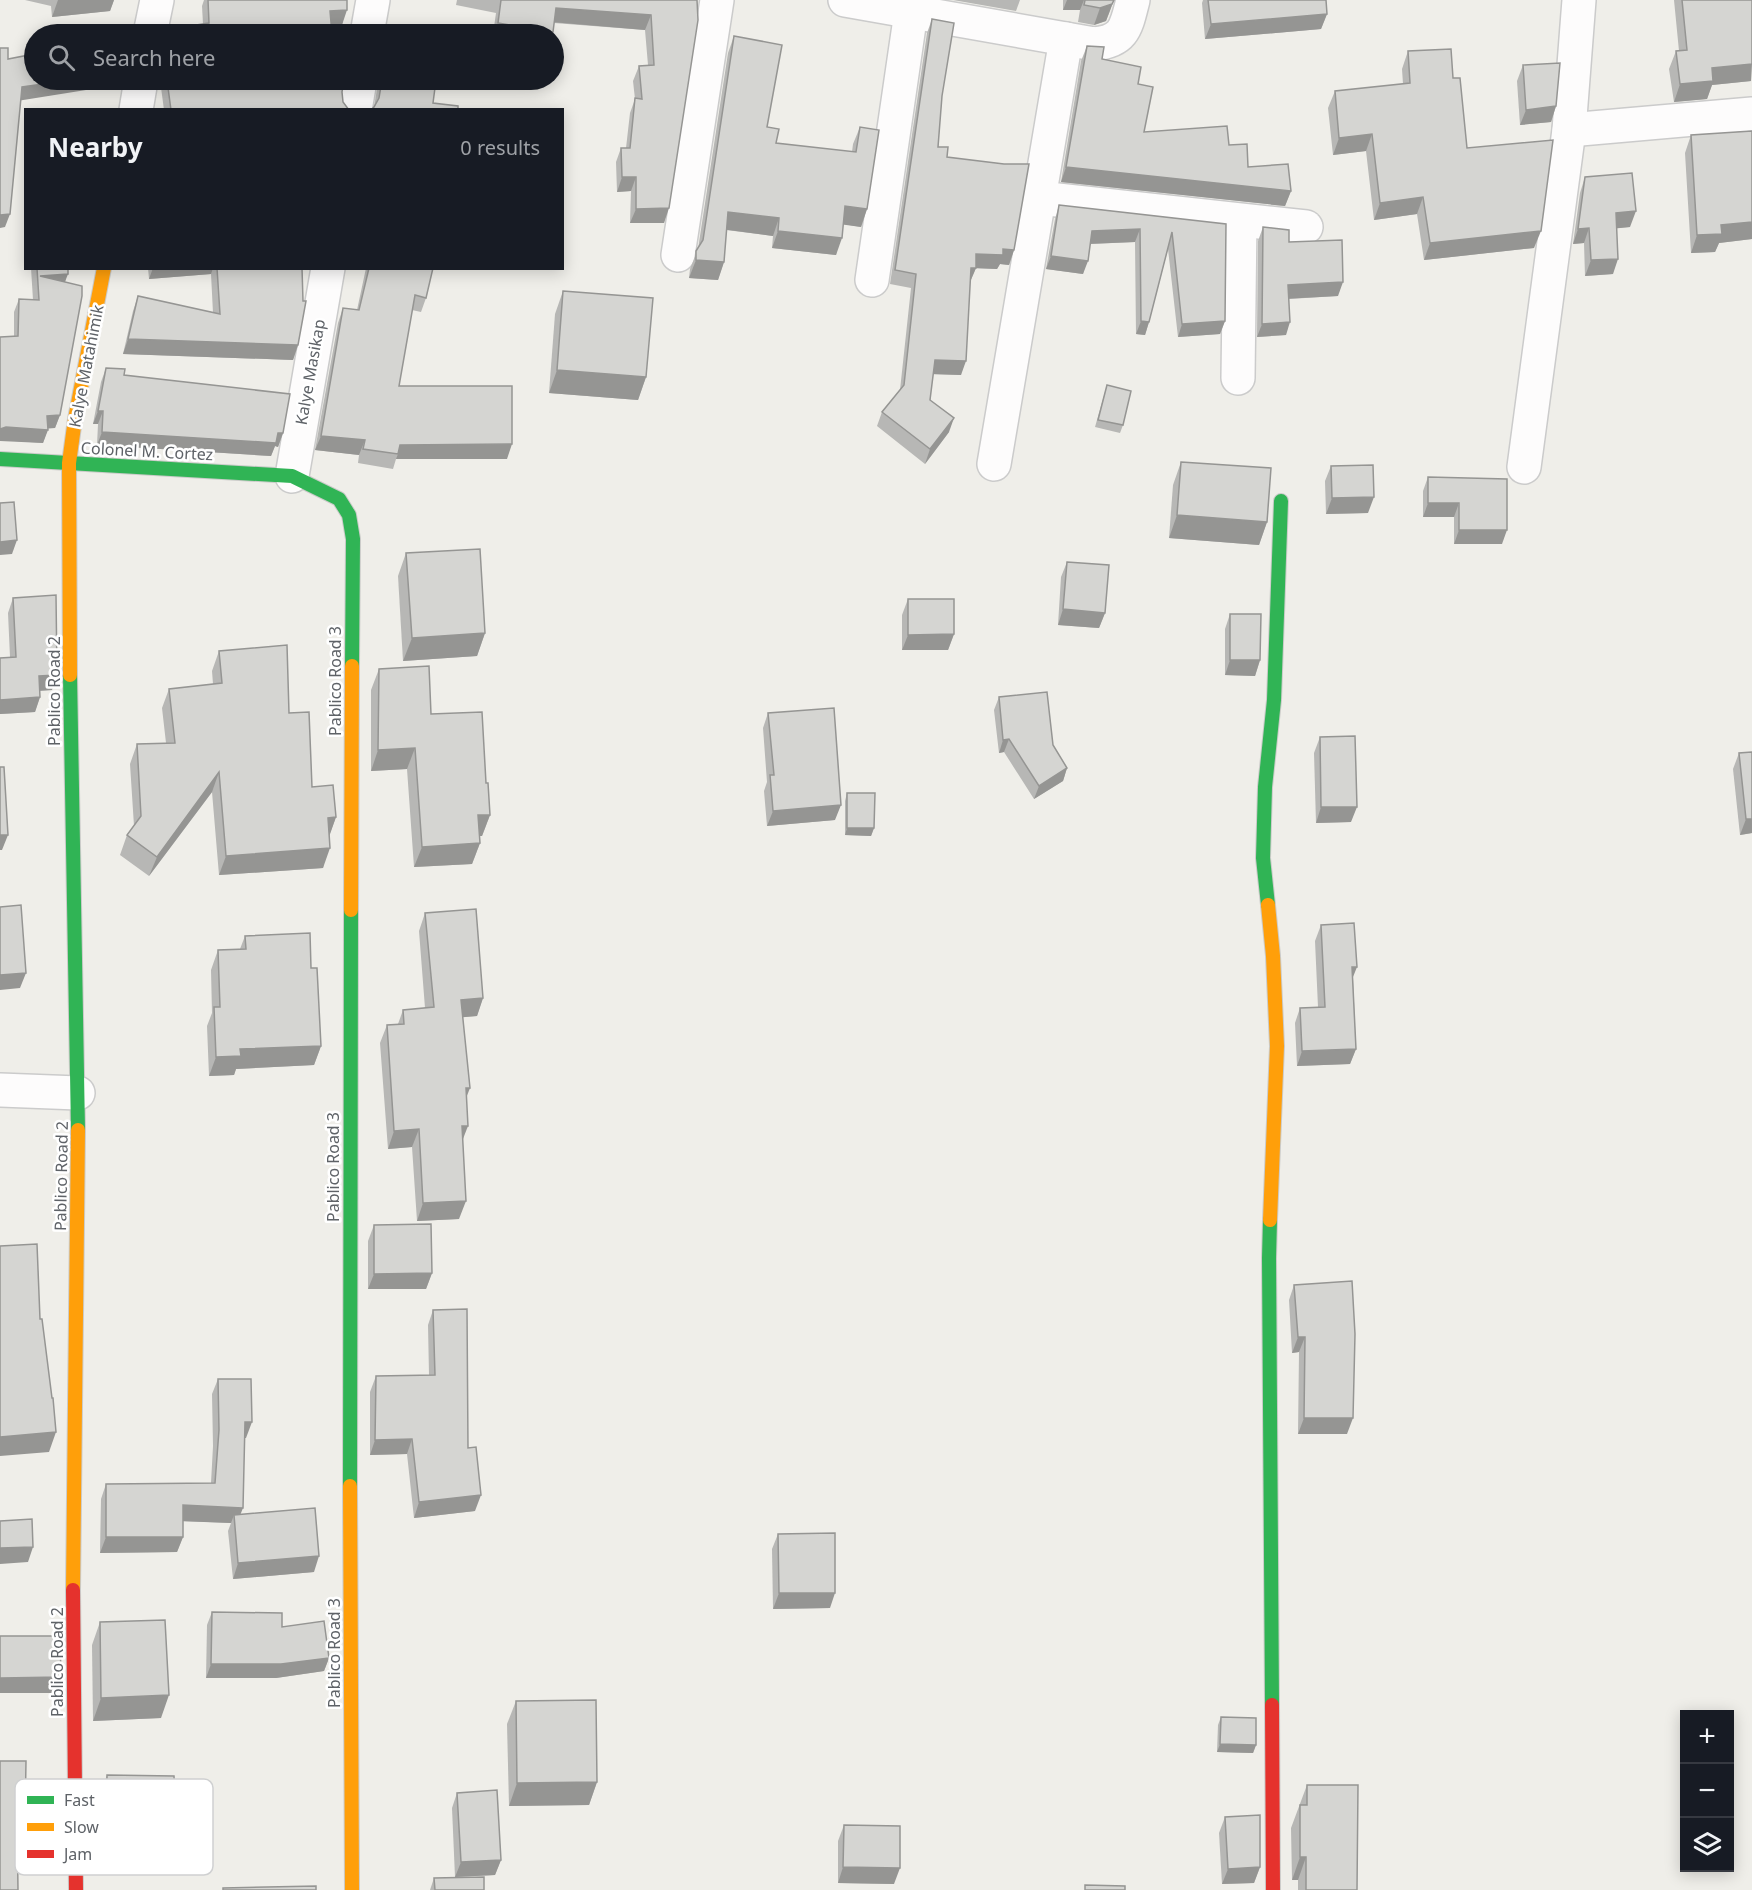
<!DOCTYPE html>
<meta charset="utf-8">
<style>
body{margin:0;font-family:"Noto Sans",sans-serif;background:#20242c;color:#f1f3f6}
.controls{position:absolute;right:18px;bottom:18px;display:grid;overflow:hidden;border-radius:0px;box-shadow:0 3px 15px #0003}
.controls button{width:54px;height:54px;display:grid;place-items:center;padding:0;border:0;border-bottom:2px solid #363941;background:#171b24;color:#f1f3f6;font:30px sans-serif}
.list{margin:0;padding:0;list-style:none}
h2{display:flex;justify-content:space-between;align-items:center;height:78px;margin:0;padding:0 24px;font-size:26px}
h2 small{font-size:20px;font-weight:400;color:#9ea1a6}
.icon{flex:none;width:33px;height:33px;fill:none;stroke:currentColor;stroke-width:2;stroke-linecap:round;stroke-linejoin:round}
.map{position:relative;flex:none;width:1752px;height:1890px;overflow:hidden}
.search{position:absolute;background:#171b24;box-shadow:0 3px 15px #0003;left:24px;top:24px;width:540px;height:66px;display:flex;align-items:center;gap:15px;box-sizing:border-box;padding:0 21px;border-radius:33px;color:#9ea1a6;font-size:22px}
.panel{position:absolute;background:#171b24;box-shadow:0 3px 15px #0003;left:24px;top:108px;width:540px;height:162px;border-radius:0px}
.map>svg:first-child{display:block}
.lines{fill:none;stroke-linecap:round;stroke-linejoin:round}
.street-casing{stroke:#cbcbcb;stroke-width:36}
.fast-casing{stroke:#cbcbc9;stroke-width:16}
.slow-casing{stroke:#cbcbc9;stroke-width:16}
.jam-casing{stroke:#cbcbc9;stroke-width:16}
.street{stroke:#fdfcfc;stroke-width:33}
.fast{stroke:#30b455;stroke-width:14}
.slow{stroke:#ff9f0a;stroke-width:14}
.jam{stroke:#e5322d;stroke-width:14}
.wall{fill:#b7b7b5}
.shaded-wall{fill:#959593}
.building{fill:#d5d5d2;stroke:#959593;stroke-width:1.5}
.labels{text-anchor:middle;stroke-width:5;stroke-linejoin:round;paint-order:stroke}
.street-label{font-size:16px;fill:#5e6267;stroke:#fff}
.key{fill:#fff;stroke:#cfd0d1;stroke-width:1.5}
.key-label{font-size:16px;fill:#5e6267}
</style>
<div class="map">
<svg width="1752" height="1890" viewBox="0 0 1752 1890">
<rect width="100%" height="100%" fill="#efeee9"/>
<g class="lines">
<g class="street-casing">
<g id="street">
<path d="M845,0l249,44c31,-3 32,-17 39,-44"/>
<polyline points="150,34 157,0"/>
<polyline points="367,34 373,0"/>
<polyline points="136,110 141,80"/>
<polyline points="355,110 360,80"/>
<polyline points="1569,130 1752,114"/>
<polyline points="1039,198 1306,227"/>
<polyline points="678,255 717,0"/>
<polyline points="872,280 911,12"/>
<polyline points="1238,378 1240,221"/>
<polyline points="994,464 1066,39"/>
<polyline points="1524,467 1569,130 1579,0"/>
<polyline points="292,476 328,268"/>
<polyline points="0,1090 78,1093"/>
</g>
</g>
<g class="fast-casing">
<g id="fast">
<polyline points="0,459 292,476 339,499 349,515 353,539 352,666"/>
<polyline points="70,675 78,1130"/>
<polyline points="1268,905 1263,858 1265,787 1274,700 1281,501"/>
<polyline points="1270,1220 1269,1258 1272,1705"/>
<polyline points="350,1486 351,910"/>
</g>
</g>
<g class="slow-casing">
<g id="slow">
<polyline points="70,675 69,463 75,419 104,268"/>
<polyline points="1268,905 1273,956 1277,1046 1270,1220"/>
<polyline points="351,910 352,666"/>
<polyline points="350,1486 352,1890"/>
<polyline points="73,1590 78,1130"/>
</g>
</g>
<g class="jam-casing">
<g id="jam">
<polyline points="73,1590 76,1890"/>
<polyline points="1272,1705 1273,1890"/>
</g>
</g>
<use href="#street" class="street"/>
<use href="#fast" class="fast"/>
<use href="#slow" class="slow"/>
<use href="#jam" class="jam"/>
</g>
<g class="wall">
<polygon points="25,0 114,0 110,11 52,17 51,6"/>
<polygon points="204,0 347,0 342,25 332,26 203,24 202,6"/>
<polygon points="457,0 697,0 664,223 630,223 631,191 617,192 616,162 621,148 626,148 630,113 635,99 633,81 639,66 648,65 645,30 554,23 552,34 493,34 496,13 456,5"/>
<polygon points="953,0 1020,0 1016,11"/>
<polygon points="1063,0 1114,0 1106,21 1094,25 1078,22 1080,10 1063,10"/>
<polygon points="1203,0 1326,0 1327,14 1321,29 1205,39 1202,3"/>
<polygon points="1674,0 1752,0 1751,81 1712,85 1707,99 1674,102 1669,69 1676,51 1679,51"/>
<polygon points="932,19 942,96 938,147 947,157 1014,250 1009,265 1000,264 997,269 976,268 970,282 961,375 933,374 930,400 949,432 925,464 877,426 882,412 900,390 911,288 890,284 927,33"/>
<polygon points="734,36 767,127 776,143 852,152 853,144 860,127 867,209 861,227 843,224 836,255 772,248 773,236 726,230 724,262 718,280 689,278 690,269 698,249 728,53"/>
<polygon points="1087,46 1102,59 1144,132 1229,145 1248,167 1291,191 1285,206 1061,182 1081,61"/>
<polygon points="1408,51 1453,78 1467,148 1534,248 1424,260 1417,214 1374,220 1366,151 1333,155 1328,108 1335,91 1403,84 1402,69"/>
<polygon points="1523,65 1556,106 1551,122 1520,125 1517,81"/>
<polygon points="160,80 344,80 342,92 343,102 349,110 164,110"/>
<polygon points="378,80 436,80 433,103 374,107 378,83"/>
<polygon points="1752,131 1752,239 1719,243 1715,252 1691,253 1685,153 1691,135"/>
<polygon points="1585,177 1630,227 1617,228 1613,274 1585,276 1584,243 1573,244 1580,193"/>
<polygon points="1059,205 1226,224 1225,321 1220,334 1178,337 1168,249 1149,322 1145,335 1136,334 1135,242 1090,244 1083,274 1046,269 1055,219"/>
<polygon points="1263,227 1289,242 1338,296 1289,299 1286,335 1257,337 1258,241"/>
<polygon points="31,268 68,268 65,282 60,415 55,428 48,428 43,443 1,440 14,336 14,312 19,299 33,300"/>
<polygon points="148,268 302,268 298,345 293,360 123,354 133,311 138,296 213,313 211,274 149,279"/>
<polygon points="366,268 433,268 426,298 421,312 412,310 399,386 507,459 396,459 393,469 358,463 359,455 315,450 338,323 343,308 357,310"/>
<polygon points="563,291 646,377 638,400 549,393 555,314"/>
<polygon points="106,368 283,433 278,447 275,446 271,456 97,445 98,424 93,424 101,382"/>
<polygon points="1107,385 1123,425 1120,433 1095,427"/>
<polygon points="1181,462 1267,522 1259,545 1169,538 1173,485"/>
<polygon points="1331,466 1368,513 1326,514 1325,481"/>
<polygon points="1428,477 1502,544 1454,544 1454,517 1423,517 1423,491"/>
<polygon points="406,553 485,633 477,656 403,661 398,576"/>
<polygon points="1067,562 1105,613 1099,628 1058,625 1061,577"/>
<polygon points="13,598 52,690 40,691 40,697 35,712 0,714 0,658 10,657 8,613"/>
<polygon points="908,599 954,634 948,650 902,650 902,615"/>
<polygon points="1230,614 1260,660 1255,676 1225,675 1225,629"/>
<polygon points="219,651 289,713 312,787 336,817 329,836 323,868 219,875 212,792 149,876 120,855 127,835 134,826 130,764 137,744 166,743 162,708 169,689 213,684 212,671"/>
<polygon points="379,669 486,783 490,815 482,836 479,836 480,843 472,864 414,867 407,769 371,771 371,690"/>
<polygon points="999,697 1053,745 1067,768 1063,781 1034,799 1004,752 999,753 994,710"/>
<polygon points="768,713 835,820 767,826 764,791 767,782 763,728"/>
<polygon points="1320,737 1351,822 1316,823 1314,753"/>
<polygon points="1739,753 1752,833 1740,835 1733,769"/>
<polygon points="847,793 874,828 871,836 845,835 845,801"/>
<polygon points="425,913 483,998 477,1016 463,1017 466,1098 463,1140 459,1219 417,1221 412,1147 388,1149 380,1043 387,1025 398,1024 403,1010 425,1008 419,931"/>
<polygon points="1321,925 1353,978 1356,1049 1350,1064 1297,1066 1295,1023 1300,1008 1318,1007 1315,941"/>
<polygon points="245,936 311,968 321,1046 314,1065 236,1069 234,1075 209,1076 207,1026 212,1013 211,970 218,950 240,949"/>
<polygon points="374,1225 432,1273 426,1289 368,1289 368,1241"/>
<polygon points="1294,1285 1347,1434 1298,1434 1299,1352 1292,1353 1289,1300"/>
<polygon points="433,1310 468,1448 475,1511 414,1518 407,1454 370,1455 370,1392 376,1376 429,1375 428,1325"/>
<polygon points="218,1379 246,1438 245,1438 240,1515 314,1572 233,1579 228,1531 231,1523 183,1521 183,1537 177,1552 100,1553 101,1499 106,1484 211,1483 213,1446 212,1394"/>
<polygon points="778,1534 830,1608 773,1609 772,1549"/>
<polygon points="212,1612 282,1627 329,1658 324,1671 276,1678 206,1678 207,1625"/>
<polygon points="100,1622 161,1718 93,1721 92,1645"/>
<polygon points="516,1701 597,1782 589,1805 509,1806 507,1724"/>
<polygon points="1221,1717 1256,1745 1253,1753 1217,1752 1218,1725"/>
<polygon points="107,1775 169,1870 98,1869 99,1798"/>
<polygon points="1307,1785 1357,1890 1298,1890 1298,1880 1292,1880 1291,1828"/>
<polygon points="457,1793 501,1860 495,1875 455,1877 452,1808"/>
<polygon points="1225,1817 1260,1867 1254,1883 1222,1884 1219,1833"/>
<polygon points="844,1825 894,1884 838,1883 838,1841"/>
<polygon points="434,1878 484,1890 430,1890"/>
</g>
<g class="shaded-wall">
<polygon points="58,0 114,0 110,11 52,17"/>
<polygon points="1067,0 1084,0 1080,10 1063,10"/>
<polygon points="1114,0 1106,21 1094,25 1100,8"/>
<polygon points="556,8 651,15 645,30 551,22"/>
<polygon points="347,10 342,25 325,26 330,11"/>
<polygon points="1327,14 1321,29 1205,39 1211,24"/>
<polygon points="1752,64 1751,81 1712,85 1707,99 1674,102 1680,84 1712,68"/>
<polygon points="72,80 89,80 86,90 17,101 22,87"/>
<polygon points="1556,106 1551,122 1520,125 1526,110"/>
<polygon points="1372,134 1366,151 1333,155 1339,138"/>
<polygon points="1066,167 1291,191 1285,206 1061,182"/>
<polygon points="622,177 636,177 631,191 617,192"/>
<polygon points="1423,197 1417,214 1374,220 1380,203"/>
<polygon points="845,206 867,209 861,227 839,224"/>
<polygon points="669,208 664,223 630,223 636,209"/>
<polygon points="1636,211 1630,227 1610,229 1616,213"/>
<polygon points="728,212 779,218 773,236 721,229"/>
<polygon points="10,214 5,227 0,228 0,215"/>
<polygon points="1752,222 1752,239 1719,243 1715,252 1691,253 1697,235 1721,225"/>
<polygon points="1589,228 1584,243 1573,244 1578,229"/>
<polygon points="1140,229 1135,242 1087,244 1092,231"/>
<polygon points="778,231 842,238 836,255 772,248"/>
<polygon points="1541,231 1534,248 1424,260 1430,243"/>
<polygon points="1003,249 1014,250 1009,265 1000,264 997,269 971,268 976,254"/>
<polygon points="1051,256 1088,261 1083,274 1046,269"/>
<polygon points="1618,259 1613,274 1585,276 1591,260"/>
<polygon points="696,260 724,262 718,280 689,278"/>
<polygon points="153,268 213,268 211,274 149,279"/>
<polygon points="971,268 976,268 970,282"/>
<polygon points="68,274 63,287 40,276"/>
<polygon points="1343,282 1338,296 1283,299 1288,285"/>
<polygon points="1141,321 1149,322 1145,335 1136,334"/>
<polygon points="1225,321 1220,334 1178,337 1182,324"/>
<polygon points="1290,322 1286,335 1257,337 1262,324"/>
<polygon points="128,339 298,345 293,360 123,354"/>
<polygon points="935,360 966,361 961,375 929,374"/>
<polygon points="557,370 646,377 638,400 549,393"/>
<polygon points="98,411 103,411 98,424 93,424"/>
<polygon points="60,415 55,428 42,429 47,416"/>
<polygon points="954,418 949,432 925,464 930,449"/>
<polygon points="6,427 48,430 43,443 0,441 0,429"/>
<polygon points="102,432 278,433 283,433 278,447 275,446 271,456 97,445"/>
<polygon points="321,436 365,440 359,455 315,450"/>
<polygon points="512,444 507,459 396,459 398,454 400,445"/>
<polygon points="1374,497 1368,513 1326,514 1332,498"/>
<polygon points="1428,503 1459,503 1454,517 1423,517"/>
<polygon points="1177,515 1267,522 1259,545 1169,538"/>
<polygon points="1459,530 1507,530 1502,544 1454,544"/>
<polygon points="17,540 12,554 0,555 0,542"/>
<polygon points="1063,609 1105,613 1099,628 1058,625"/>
<polygon points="485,633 477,656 403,661 412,638"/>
<polygon points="954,634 948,650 902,650 908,635"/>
<polygon points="1230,660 1260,660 1255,676 1225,675"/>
<polygon points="57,675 52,690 33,691 39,676"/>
<polygon points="40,697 35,712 0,714 0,700"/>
<polygon points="1009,739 1004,752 999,753 1003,740"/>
<polygon points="415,748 407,769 371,771 378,750"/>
<polygon points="1067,768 1063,781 1034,799 1039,786"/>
<polygon points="219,772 212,792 149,876 157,857"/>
<polygon points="841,805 835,820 767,826 773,811"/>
<polygon points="1321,807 1357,807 1351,822 1316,823"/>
<polygon points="478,815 490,815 482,836 470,836"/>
<polygon points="336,817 329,837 328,818"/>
<polygon points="1746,819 1752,819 1752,833 1740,835"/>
<polygon points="847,828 874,828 871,836 845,835"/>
<polygon points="0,835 8,835 2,850 0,850"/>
<polygon points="480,843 472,864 414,867 422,847"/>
<polygon points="330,848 323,868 219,875 226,856"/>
<polygon points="1352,967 1357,967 1351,982"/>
<polygon points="26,973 20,988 0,990 0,975"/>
<polygon points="483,998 477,1016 454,1018 461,1000"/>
<polygon points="321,1046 314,1065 236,1069 234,1075 209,1076 216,1057 240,1049"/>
<polygon points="1356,1049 1350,1064 1297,1066 1302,1051"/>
<polygon points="466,1088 470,1088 463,1106"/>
<polygon points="462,1126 468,1126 461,1144"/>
<polygon points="419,1129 412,1147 388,1149 394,1131"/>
<polygon points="466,1201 459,1219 417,1221 423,1203"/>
<polygon points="432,1273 426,1289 368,1289 374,1274"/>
<polygon points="1298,1337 1305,1337 1299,1352 1292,1353"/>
<polygon points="1304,1418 1353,1418 1347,1434 1298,1434"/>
<polygon points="245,1422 252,1422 246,1438 239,1438"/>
<polygon points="56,1432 49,1452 0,1456 0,1437"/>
<polygon points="412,1439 407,1454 370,1455 375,1440"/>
<polygon points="481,1495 475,1511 414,1518 419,1502"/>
<polygon points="183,1505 243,1508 237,1523 234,1515 231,1523 177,1521"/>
<polygon points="106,1537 183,1537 177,1552 100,1553"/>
<polygon points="33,1547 28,1562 0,1564 0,1548"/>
<polygon points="319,1556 314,1572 233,1579 238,1563"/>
<polygon points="779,1593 835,1593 830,1608 773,1609"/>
<polygon points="329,1658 324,1671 276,1678 206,1678 211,1664"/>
<polygon points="61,1677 55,1693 0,1693 0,1678"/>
<polygon points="169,1695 161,1718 93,1721 101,1698"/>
<polygon points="1220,1744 1256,1745 1253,1753 1217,1752"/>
<polygon points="597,1782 589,1805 509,1806 517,1783"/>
<polygon points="17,1819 25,1819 15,1847"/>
<polygon points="107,1846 177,1847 169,1870 98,1869"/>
<polygon points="1300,1857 1306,1857 1298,1880 1292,1880"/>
<polygon points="501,1860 495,1875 455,1877 461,1862"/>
<polygon points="843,1867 900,1868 894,1884 838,1883"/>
<polygon points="1260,1867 1254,1883 1222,1884 1228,1869"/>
</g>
<g class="building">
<polygon points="208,0 347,0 347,10 330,11 332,34 165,34 170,32 171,29 209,23"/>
<polygon points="501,0 697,0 698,20 669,208 636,209 636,177 622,177 621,148 630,148 635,98 642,99 639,66 654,65 651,15 556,8 553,32 498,23"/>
<polygon points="1085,0 1114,0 1112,4 1100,8 1084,5"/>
<polygon points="1208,0 1326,0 1327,14 1211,24"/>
<polygon points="1682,0 1752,0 1752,64 1712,68 1713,81 1680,84 1676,51 1687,50"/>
<polygon points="932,19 954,23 942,96 938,147 948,147 947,157 1004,164 1029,164 1014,250 1003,249 1003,255 976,254 976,268 971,268 966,361 935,360 930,400 954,418 930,449 882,412 904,385 916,274 895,270"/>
<polygon points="734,36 782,45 767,127 779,129 776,143 856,152 860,127 879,130 867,209 845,206 842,238 778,231 779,218 728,212 724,262 696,260 696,251 703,240"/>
<polygon points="1087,46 1104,47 1102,59 1141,67 1138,84 1153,87 1144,132 1227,126 1229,145 1247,144 1248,167 1288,164 1291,191 1066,167"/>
<polygon points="0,48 8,48 8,59 34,54 34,80 72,80 22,87 10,214 0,215"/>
<polygon points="1451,49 1453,78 1460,78 1467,148 1553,140 1541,231 1430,243 1423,197 1380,203 1372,134 1339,138 1335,91 1410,83 1408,51"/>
<polygon points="1560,63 1556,106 1526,110 1523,65"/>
<polygon points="167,80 344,80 342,92 343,102 349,110 171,110"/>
<polygon points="382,80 436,80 433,103 458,106 458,110 371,110 374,107 379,98"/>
<polygon points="1752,131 1752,222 1721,225 1722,234 1697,235 1691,135"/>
<polygon points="1632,173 1636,211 1616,213 1618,259 1591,260 1589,228 1578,229 1585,177"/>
<polygon points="1059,205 1226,224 1225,321 1182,324 1172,232 1149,322 1141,321 1140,229 1092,231 1088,261 1051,256"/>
<polygon points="1263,227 1289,230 1289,242 1342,240 1343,282 1288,285 1290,322 1262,324"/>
<polygon points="37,268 68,268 68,274 40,276 82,286 82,296 60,415 47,416 48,430 6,427 0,429 0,337 18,336 19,299 39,300"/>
<polygon points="217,268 302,268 303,301 306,301 298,345 128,339 138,296 220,314"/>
<polygon points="369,268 433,268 426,298 415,295 399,386 512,386 512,444 400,445 398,454 363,449 365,440 321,436 343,308 359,310"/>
<polygon points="563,291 653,298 646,377 557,370"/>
<polygon points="106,368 125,369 124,375 290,394 283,433 278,433 276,443 102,432 103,411 98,411"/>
<polygon points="1107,385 1131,391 1123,425 1098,420"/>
<polygon points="1181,462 1271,468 1267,522 1177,515"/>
<polygon points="1373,465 1374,497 1332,498 1331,466"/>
<polygon points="1428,477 1507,479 1507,530 1459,530 1459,503 1428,503"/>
<polygon points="14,502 17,540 0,542 0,503"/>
<polygon points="480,549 485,633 412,638 406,553"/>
<polygon points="1067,562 1109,565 1105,613 1063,609"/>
<polygon points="56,595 57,675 39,676 40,697 0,700 0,658 16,657 13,598"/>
<polygon points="908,599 954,599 954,634 908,635"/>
<polygon points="1230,614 1261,614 1260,660 1230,660"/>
<polygon points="287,645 289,713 309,712 312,787 333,785 336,817 328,818 330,848 226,856 219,772 157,857 127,835 141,816 137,744 175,743 169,689 222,683 219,651"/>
<polygon points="429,666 431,714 482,712 486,783 488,783 490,815 478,815 480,843 422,847 415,748 378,750 379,669"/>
<polygon points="1047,692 1053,745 1067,768 1039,786 1009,739 1003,740 999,697"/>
<polygon points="834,708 841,805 773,811 770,775 774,775 768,713"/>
<polygon points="1355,736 1357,807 1321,807 1320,737"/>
<polygon points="1752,752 1752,819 1746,819 1739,753"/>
<polygon points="0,767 4,767 8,835 0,835"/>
<polygon points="847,793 875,793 874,828 847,828"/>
<polygon points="21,905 26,973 0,975 0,907"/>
<polygon points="476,909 483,998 461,1000 470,1088 466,1088 468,1126 462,1126 466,1201 423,1203 419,1129 394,1131 387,1025 404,1024 403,1010 434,1007 425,913"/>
<polygon points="1354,923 1357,967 1352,967 1356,1049 1302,1051 1300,1008 1325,1007 1321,925"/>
<polygon points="310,933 311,968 317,968 321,1046 240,1049 241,1056 216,1057 214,1007 220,1007 218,950 246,949 245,936"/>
<polygon points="431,1224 432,1273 374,1274 374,1225"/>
<polygon points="37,1244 40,1319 42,1319 52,1398 53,1398 56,1432 0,1437 0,1246"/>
<polygon points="1352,1281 1355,1334 1353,1418 1304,1418 1305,1337 1298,1337 1294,1285"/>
<polygon points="467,1309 468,1448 476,1447 481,1495 419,1502 412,1439 375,1440 376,1376 435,1375 433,1310"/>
<polygon points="218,1379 251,1379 252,1422 245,1422 243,1508 183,1505 183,1537 106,1537 106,1484 215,1483 219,1430"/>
<polygon points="315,1508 319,1556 238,1563 234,1515"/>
<polygon points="32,1519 33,1547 0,1548 0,1521"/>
<polygon points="835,1533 835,1593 779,1593 778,1534"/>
<polygon points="212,1612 282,1613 282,1627 324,1621 329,1658 281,1664 211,1664"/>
<polygon points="165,1620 169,1695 101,1698 100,1622"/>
<polygon points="0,1636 60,1636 61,1677 0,1678"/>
<polygon points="596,1700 597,1782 517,1783 516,1701"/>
<polygon points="1221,1717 1256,1718 1256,1745 1220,1744"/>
<polygon points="0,1761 26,1761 25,1819 17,1819 18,1890 0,1890"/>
<polygon points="107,1775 174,1776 177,1847 107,1846"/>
<polygon points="1307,1785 1358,1785 1357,1890 1306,1890 1306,1857 1300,1857 1300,1805 1307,1805"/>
<polygon points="497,1790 501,1860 461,1862 457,1793"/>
<polygon points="1260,1815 1260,1867 1228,1869 1225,1817"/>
<polygon points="844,1825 900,1826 900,1868 843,1867"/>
<polygon points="484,1877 484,1890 435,1890 434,1878"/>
<polygon points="1085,1885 1125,1886 1125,1890 1085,1890"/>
<polygon points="316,1886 316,1890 223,1890 223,1888"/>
</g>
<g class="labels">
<g class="street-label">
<text transform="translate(86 366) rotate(-79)" y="6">Kalye Matahimik</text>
<text transform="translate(310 372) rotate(-80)" y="6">Kalye Masikap</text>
<text transform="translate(147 451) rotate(3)" y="6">Colonel M. Cortez</text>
<text transform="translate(335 681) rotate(-90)" y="6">Pablico Road 3</text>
<text transform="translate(54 691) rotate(-90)" y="6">Pablico Road 2</text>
<text transform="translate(333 1167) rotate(-90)" y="6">Pablico Road 3</text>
<text transform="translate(61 1176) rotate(-89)" y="6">Pablico Road 2</text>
<text transform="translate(334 1653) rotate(-90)" y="6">Pablico Road 3</text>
<text transform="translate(57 1662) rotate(-90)" y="6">Pablico Road 2</text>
</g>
</g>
<rect x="15" y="1779" width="198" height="96" rx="9" class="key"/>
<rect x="27" y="1796" width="27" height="8" fill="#30b455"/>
<rect x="27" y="1823" width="27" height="8" fill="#ff9f0a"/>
<rect x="27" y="1850" width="27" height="8" fill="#e5322d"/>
<g class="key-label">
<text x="64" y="1806">Fast</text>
<text x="64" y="1833">Slow</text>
<text x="64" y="1860">Jam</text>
</g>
</svg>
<div class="controls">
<button>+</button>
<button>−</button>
<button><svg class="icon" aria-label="layers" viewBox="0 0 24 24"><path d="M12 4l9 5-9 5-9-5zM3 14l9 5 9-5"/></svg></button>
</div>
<div class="search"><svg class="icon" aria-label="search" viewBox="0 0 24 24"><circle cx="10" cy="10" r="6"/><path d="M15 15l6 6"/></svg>Search here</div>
<section class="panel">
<h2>Nearby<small>0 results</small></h2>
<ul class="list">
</ul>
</section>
</div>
